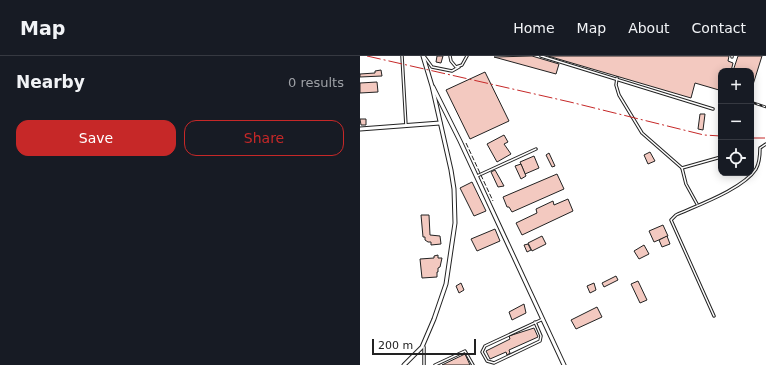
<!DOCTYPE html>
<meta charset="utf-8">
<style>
body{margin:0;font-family:"DejaVu Sans",sans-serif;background:#242831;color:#f1f3f6}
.controls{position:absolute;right:12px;top:12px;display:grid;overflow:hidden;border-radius:8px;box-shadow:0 2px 10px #0003}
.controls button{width:36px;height:36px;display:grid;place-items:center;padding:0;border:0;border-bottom:1px solid #363941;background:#171b24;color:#f1f3f6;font:20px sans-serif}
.scale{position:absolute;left:12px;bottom:10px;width:104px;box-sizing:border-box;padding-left:4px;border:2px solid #222;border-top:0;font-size:11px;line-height:14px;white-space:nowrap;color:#222;-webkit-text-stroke:3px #fff;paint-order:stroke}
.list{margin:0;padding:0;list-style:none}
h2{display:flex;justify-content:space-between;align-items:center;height:52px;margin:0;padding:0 16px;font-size:17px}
h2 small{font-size:13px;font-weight:400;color:#9ea1a6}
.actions{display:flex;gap:8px;padding:12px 16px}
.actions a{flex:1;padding:9px 0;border:1px solid #c62828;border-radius:12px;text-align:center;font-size:14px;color:#c62828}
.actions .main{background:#c62828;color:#fff}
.icon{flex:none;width:22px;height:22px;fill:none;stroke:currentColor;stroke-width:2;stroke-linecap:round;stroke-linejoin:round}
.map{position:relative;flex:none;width:406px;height:309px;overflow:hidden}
header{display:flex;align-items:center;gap:24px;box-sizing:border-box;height:56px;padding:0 20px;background:#171b24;border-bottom:1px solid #363941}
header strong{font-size:19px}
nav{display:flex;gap:22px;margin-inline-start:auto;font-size:14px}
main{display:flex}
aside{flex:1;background:#171b24}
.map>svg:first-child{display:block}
.building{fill:#f3c9c0;stroke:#222}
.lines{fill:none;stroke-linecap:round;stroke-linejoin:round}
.service-casing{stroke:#222;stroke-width:3.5}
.minor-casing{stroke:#222;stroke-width:5}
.service{stroke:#fff;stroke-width:1.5}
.minor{stroke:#fff;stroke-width:3}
.rail-casing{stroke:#222;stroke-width:2.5}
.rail{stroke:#fff;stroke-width:1;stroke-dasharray:3;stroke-linecap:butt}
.fence{stroke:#222;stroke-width:1;stroke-dasharray:5 2;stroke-linecap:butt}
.power{stroke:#c62828;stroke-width:1;stroke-dasharray:14 3 2 3;stroke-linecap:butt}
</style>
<header>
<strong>Map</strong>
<nav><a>Home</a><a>Map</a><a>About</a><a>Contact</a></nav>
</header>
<main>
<aside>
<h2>Nearby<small>0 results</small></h2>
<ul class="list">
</ul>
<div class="actions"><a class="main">Save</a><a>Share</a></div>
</aside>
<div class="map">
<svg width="406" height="309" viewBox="0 0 406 309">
<rect width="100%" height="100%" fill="#fff"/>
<g class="building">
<polygon points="77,0 83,0 81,7 76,6"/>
<polygon points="172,0 199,8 196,18 134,1"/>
<polygon points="188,0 369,0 368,5 373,7 371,15 361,15 359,34 335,27 331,42"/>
<polygon points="378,0 402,0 391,35 391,15 373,15"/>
<polygon points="21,14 22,20 0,21 0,18 15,17 15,15"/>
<polygon points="125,16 149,65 110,83 86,34"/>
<polygon points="17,26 18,36 0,37 0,27"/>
<polygon points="340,58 345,58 343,74 338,73"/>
<polygon points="0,63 6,63 6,69 1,69"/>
<polygon points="144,79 148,86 144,88 151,98 137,106 127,88"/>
<polygon points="290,96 295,105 288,108 284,99"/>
<polygon points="189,97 195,110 192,111 186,99"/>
<polygon points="174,100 179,112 165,118 160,106"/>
<polygon points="161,108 166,120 161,123 155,110"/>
<polygon points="135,114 139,121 144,130 138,131 131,116"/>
<polygon points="197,118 204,133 152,156 149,151 147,151 143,141"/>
<polygon points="112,126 126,155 114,160 100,132"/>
<polygon points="208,143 213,155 162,179 156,167 177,157 176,153 193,145 194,149"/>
<polygon points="61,159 69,159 70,179 80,180 81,188 71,189 71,186 68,186 65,184 65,181 63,181"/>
<polygon points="303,169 308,180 294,186 289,175"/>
<polygon points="135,173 140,185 117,195 111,183"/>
<polygon points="182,180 186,188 172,195 168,187"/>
<polygon points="307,180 310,188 302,191 299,184"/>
<polygon points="168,188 171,194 167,196 164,189"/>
<polygon points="284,189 289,198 279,203 274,195"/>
<polygon points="78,199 78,202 82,202 80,211 78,212 78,216 77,216 77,221 62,222 60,203 74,202 74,200"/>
<polygon points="256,220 258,224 244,231 242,227"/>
<polygon points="278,225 287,244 280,247 271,228"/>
<polygon points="101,227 104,234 99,237 96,230"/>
<polygon points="234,227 236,234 230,237 227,230"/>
<polygon points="164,248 166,257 152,264 149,256"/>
<polygon points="237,251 242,261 216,273 211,264"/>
<polygon points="174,272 178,281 149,294 150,297 147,299 146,296 130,303 126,295 150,283 149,280"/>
<polygon points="105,298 110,309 82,309"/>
</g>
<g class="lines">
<g class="service-casing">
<g id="service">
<polyline points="42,0 46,70"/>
<polyline points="64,0 72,11 92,15 99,11"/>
<polyline points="90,0 91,5 96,11 102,9 107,0"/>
<polyline points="181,0 353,53"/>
<polyline points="372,1 372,0"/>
<polyline points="257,22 256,29 259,39 282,77 322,112 326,128 337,148"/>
<polyline points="322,112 361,101"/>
<polyline points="117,120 176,93"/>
<path d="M354,260l-43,-96 5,-5c22,-10 67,-26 80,-46 4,-7 4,-14 4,-21l6,-4"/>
<polyline points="175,266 181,280 180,285 134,307 127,305 122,296 125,290 183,263"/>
<polyline points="64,291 64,309"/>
<polyline points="75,309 105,295 113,309"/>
</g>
</g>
<g class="minor-casing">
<g id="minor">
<polyline points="73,31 100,85 204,309"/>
<polyline points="0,73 80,67"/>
<polyline points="44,309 62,291 74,263 86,228 95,167 94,133 91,114 72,30 63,0"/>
</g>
</g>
<use href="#service" class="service"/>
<use href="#minor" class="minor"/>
<g class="rail-casing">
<polyline id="rail" points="391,46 406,51"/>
</g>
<use href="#rail" class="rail"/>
<polyline class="fence" points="106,87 133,145"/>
<g class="power">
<polyline points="7,0 210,46 344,79 361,80"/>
<polyline points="391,82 406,82"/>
</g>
</g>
</svg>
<div class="controls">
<button>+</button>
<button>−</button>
<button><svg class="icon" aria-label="locate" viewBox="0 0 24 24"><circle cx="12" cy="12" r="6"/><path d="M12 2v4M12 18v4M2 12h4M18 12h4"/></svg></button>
</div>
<div class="scale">200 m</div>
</div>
</main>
